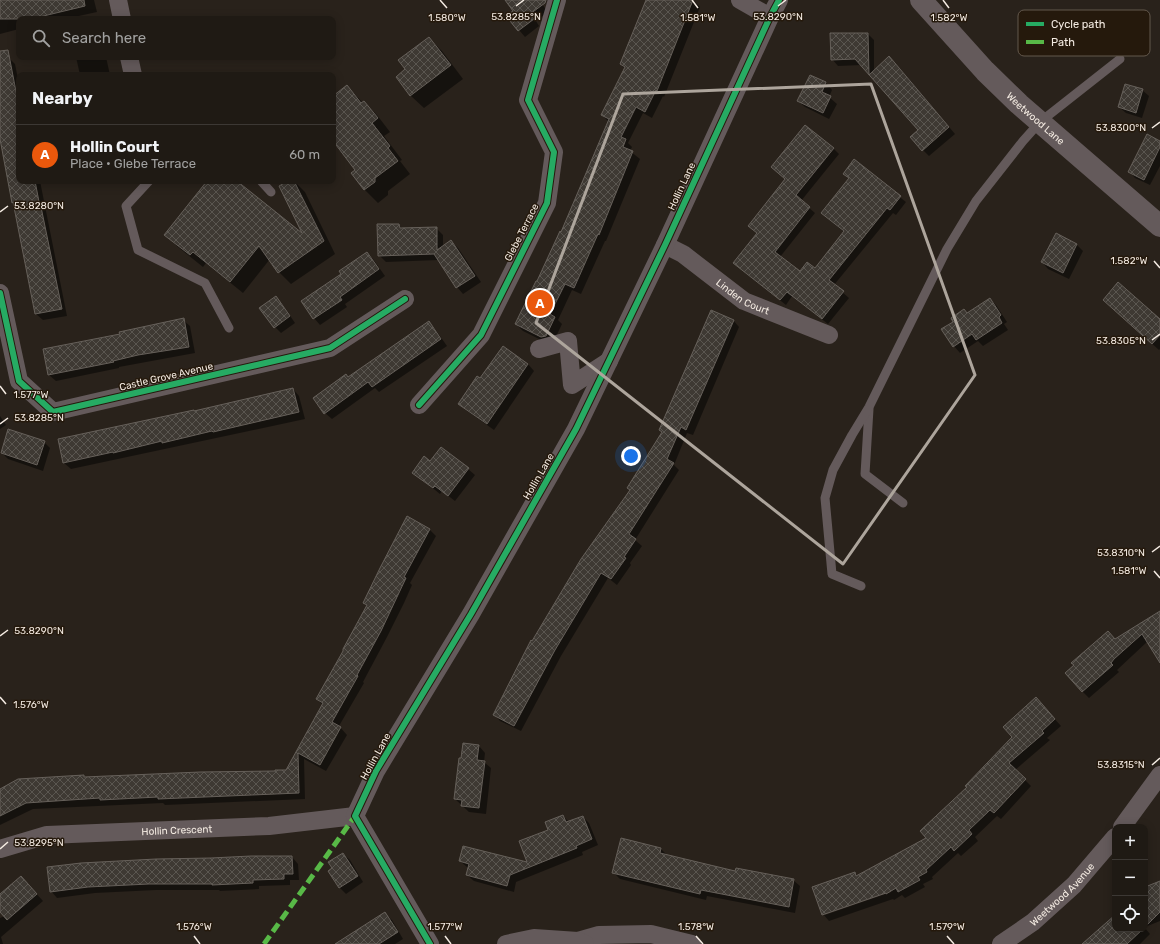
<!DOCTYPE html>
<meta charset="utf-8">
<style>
body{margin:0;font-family:Rubik,sans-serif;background:#2c2722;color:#f1f3f6}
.controls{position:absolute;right:12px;bottom:12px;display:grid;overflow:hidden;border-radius:8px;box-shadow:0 2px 10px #0003}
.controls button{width:36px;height:36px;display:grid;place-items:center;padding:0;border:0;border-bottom:1px solid #3c3834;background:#1f1a14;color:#f1f3f6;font:20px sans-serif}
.you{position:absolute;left:631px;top:456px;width:14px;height:14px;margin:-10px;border:3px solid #fff;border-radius:50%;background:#1a73e8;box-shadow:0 0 0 6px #1a73e833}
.badge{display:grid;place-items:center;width:26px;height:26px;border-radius:50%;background:#ea580c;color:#fff;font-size:13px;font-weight:700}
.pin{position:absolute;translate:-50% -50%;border:2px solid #fff;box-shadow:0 1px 4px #0006}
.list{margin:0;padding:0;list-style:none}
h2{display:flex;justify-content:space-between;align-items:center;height:52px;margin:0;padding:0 16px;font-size:17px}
h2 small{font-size:13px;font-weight:400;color:#a1a1a0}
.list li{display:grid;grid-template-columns:26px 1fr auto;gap:12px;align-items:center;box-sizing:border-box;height:60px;padding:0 16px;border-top:1px solid #3c3834}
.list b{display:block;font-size:15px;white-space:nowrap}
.list p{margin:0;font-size:13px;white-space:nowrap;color:#a1a1a0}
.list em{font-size:13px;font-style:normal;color:#a1a1a0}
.icon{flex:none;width:22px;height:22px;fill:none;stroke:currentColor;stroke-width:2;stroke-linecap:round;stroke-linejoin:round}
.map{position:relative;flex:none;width:1160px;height:944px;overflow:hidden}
.search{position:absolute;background:#1f1a14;box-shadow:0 2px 10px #0003;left:16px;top:16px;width:320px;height:44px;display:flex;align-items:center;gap:10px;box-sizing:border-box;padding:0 14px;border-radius:8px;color:#a1a1a0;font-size:15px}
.panel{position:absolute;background:#1f1a14;box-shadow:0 2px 10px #0003;left:16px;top:72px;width:320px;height:112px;border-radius:8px}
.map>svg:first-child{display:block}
.shadow{fill:#0007;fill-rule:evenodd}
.building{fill:url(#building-cross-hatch);stroke:#66605a}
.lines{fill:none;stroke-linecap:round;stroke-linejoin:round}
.service{stroke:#645a5b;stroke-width:9}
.minor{stroke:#645a5b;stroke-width:18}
.tertiary{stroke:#645a5b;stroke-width:22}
.quiet{stroke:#58b947;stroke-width:5;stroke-dasharray:10 5;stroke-linecap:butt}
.cycleway-casing{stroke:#25190c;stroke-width:8}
.cycleway{stroke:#26ab63;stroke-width:6}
.marked{fill:none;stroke:#ada59c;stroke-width:3;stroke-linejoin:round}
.ticks{fill:none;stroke:#f4ebe2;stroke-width:1.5}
.labels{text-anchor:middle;stroke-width:3;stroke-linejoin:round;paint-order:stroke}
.street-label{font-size:10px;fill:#f4ebe2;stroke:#25190c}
.key{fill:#25190c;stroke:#63584c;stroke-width:1}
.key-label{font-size:11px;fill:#f4ebe2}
.ticks-label{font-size:10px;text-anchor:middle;fill:#f4ebe2;stroke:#25190c;stroke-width:3;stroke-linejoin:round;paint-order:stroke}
</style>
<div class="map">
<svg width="1160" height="944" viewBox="0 0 1160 944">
<defs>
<pattern id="building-cross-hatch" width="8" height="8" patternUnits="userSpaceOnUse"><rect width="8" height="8" fill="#3e3933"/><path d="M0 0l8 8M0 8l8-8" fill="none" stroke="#5a5650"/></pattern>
</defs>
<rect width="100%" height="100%" fill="#29221b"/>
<g class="shadow">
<polygon points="0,0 94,0 97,12 65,19 19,19 19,29 0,34"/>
<polygon points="506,0 539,0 548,12 536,21 539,26 525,37 519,30 514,11"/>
<polygon points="647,0 693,0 700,7 664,97 663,96 652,118 643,113 628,143 632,147 630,151 640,159 606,241 605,241 581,294 572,290 558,320 562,324 553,343 549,344 523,331 516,324 538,283 562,233 609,122 602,115 625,69 621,64"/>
<polygon points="868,34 874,40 874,71 896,64 955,134 929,156 923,150 919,130 862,65 838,66 832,59"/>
<polygon points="429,38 442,51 463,79 424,108 411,96 397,77 407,70"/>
<polygon points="76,57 106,57 110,75 80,75"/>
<polygon points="9,58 15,64 19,84 19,181 40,181 67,316 43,320 36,314 14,204 13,202 0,134 0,59"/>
<polygon points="811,76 826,83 832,90 829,97 837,104 829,119 805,107 798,101"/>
<polygon points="347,86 363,103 364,102 377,115 390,132 384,136 402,160 400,161 410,174 388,191 388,195 378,203 365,190 353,173 357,170 333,139 333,97"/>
<polygon points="1142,90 1149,96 1142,118 1126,113 1119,107"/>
<polygon points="1160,142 1160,166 1150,185 1135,178 1129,171"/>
<polygon points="833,148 839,154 801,201 815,213 780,257 800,273 815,270 844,232 822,213 850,179 844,174 854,161 906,202 896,215 893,213 834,285 849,298 828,324 792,296 786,305 739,268 757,233 749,226"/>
<polygon points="208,181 236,181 305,236 291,181 294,181 305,192 335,254 291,284 279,272 270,259 243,293 206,263 203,267 178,247 166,235"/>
<polygon points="399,225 403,229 436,228 443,235 443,247 451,241 458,248 481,282 463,294 457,287 439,260 386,262 379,255"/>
<polygon points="1056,235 1077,245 1083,251 1069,279 1048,269 1042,262"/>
<polygon points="367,253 373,259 385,276 345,304 347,307 320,325 314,318 342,275"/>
<polygon points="275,298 282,304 295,323 281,333 275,327"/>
<polygon points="990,299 996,305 1007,322 1004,324 1008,330 983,346 978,341 960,353 954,346 954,322"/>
<polygon points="1110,306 1160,320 1160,349 1159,350"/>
<polygon points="183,320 190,326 195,353 119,367 119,368 56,381 49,375 44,349 121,334"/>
<polygon points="733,320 739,327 693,435 687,433 674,465 679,470 635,540 642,546 630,563 631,565 617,585 608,578 561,656 521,731 500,721 494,714 533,642 631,490 663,433 660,430"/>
<polygon points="429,322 435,329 447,346 379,392 375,388 332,419 325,413 348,378"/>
<polygon points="528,364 534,371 494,430 466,410 459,404 481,380"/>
<polygon points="293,389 299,396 305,419 71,469 64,463 194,412"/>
<polygon points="0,416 6,425 0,429"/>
<polygon points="44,442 50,448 43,471 8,459 2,453"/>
<polygon points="431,462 468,469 475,475 455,501 442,491 440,494 414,473"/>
<polygon points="429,529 436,536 410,583 412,585 404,603 387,637 363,682 364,683 339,726 347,735 326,771 304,759 305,799 165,805 163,803 33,809 0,825 0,789 84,776 86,778 286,771 323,705 317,699 367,606 364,603"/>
<polygon points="1160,612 1160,652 1148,641 1117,670 1119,672 1089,698 1082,691 1115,640"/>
<path d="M1042,705l19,21 -14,12 3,2 -35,30 16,16 -30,33 -4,-3 -22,21 3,4 -17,15 -3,-3 -26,24 1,2 -10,5 2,3 -20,11 -3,-3 -8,5 -1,-1 -64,22 -6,-7 32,-41 3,3 70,-37 40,-52zM890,890l1,2 -66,23v-2z"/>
<polygon points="479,746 485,753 484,762 491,768 486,814 469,812 455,799"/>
<polygon points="563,816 569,822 583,817 589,823 598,845 582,852 583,855 516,882 514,892 474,881 467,875 469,868 467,867 460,861 529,864"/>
<polygon points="661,849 667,855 736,873 793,880 800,886 795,913 707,896 706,900 620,879 613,872"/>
<polygon points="343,854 350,860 363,882 346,894 339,887 333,869"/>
<polygon points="292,857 298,864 299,880 290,880 290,885 259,886 259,889 220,891 219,890 156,890 95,893 57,898 51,891"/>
<polygon points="21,877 43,901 1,937 3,944 0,944 0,918 5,916 0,910 0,895"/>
<polygon points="1160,882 1160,921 1145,927 1145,888"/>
<polygon points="385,914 392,920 403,939 395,944 337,944"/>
<polygon points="1115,915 1115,929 1145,928 1150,934 1140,944 1083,944"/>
</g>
<g class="building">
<polygon points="0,0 84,0 85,6 31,19 0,19"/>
<polygon points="505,0 546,0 545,3 530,14 534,19 518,31 506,16 513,11"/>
<polygon points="646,0 693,0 657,91 656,90 645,112 636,107 621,137 626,139 623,147 633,151 599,235 598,234 574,288 565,284 550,314 555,317 546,336 541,337 515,324 536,281 537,281 560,231 561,232 609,119 601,115 625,67 620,64"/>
<polygon points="830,33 868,33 869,75 889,56 949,127 922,151 910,137 918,130 855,59 831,60"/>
<polygon points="429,37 451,65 410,96 396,77 405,69 398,60"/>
<polygon points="8,50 19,107 19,181 35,181 40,207 41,207 62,309 35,314 13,202 12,203 0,139 0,51"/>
<polygon points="810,75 826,82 822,92 831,96 823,113 797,101"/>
<polygon points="1125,84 1143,89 1136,113 1118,107"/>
<polygon points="347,85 361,103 364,101 378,118 372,123 390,146 388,148 398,161 375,178 375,182 364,190 351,173 355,170 333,141 333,96"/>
<polygon points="805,125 834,148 796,195 810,207 775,252 800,271 807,262 815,268 844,231 821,213 849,178 843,174 854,159 901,196 890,210 887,208 829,280 844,291 822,319 787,292 780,300 733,263 757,233 748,226 785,179 771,167"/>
<polygon points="1147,134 1160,141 1160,147 1144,180 1128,172"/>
<polygon points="207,181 237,181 302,233 279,186 288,181 294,181 324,241 278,273 259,246 230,282 193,252 190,255 164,235"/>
<polygon points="377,224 399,224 400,228 437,227 437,250 451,240 475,276 456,288 434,254 378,256"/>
<polygon points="1056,233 1077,244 1063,273 1041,262"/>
<polygon points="367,252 379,269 340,297 342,300 313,319 301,301 341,274 339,271"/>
<polygon points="1118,282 1160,319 1160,335 1152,344 1103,300"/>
<polygon points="276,296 290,316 274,328 259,308"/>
<polygon points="990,298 1001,315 999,317 1002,323 976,340 972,334 953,347 941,329 953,322 951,318 964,309 967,313"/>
<polygon points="711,310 734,320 686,430 681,427 667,459 674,463 629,534 636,539 624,557 626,558 611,579 601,573 555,650 514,726 493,715 531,640 532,641 581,559 630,490 627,488 662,432 659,430"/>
<polygon points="184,318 189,347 138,355 113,361 114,362 48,375 43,349 120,334 119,332"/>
<polygon points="429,321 441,339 372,387 368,382 324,414 313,398 346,374 348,377"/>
<polygon points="503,346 528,364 487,424 458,404 477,376 480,378"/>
<polygon points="293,388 299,412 213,432 212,431 162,443 162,441 113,453 113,452 63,463 58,439 194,410 194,411"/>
<polygon points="8,429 45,441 37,465 1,453"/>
<polygon points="441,447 469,468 448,496 435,486 433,488 412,473 424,456 430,461"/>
<polygon points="407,516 430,529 404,577 406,578 397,597 381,631 357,675 358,676 332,722 341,727 320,765 298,753 299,793 158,799 158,797 100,800 100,798 26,803 0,816 0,789 18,779 84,775 84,777 200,772 275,771 275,770 286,770 323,703 316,699 343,651 343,649 367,605 363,603 380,568"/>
<polygon points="1160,611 1160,663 1142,634 1114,659 1111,663 1113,665 1082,692 1065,673 1074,665 1071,663 1108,631 1115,639"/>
<polygon points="1036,697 1055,719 1042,731 1044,733 1009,763 1026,779 994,813 990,810 969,830 972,834 954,851 951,847 926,870 927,872 918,877 920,880 898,892 896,888 886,894 886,893 822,915 812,887 855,872 856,876 926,838 920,831 967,787 965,786 1012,737 1003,727"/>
<polygon points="463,743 479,745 477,760 485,761 479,808 461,806 462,800 454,799 459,758 461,758"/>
<polygon points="563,815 566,822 583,816 592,839 576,846 577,848 510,875 507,886 466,875 469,864 459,861 463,846 527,862 519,841 548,830 545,822"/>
<polygon points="621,838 661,848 660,853 735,871 736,868 794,879 789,907 701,890 700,894 612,873"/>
<polygon points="343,853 358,876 339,888 328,871 332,868 328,862"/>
<polygon points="251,856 292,856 293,874 284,874 284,879 253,880 253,883 212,885 212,884 149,884 88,887 50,892 47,867 81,863 156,859 211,858"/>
<polygon points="21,876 37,894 7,920 0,912 0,894"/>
<polygon points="1160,881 1160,912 1145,927 1145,887"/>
<polygon points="385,912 398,932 379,944 335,944"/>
<polygon points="1115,915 1115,929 1143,929 1127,944 1082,944"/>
</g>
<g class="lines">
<g class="service">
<polyline points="149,181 126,206 138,250 205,283 229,328"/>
<polyline points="261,181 271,192"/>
<polyline points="869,409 865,474 903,503"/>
<polyline points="861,586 832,574 825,498 833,470 852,435 869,407 947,249 976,201 1023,141 1040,122 1120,59"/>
</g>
<g class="minor">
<polyline points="118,0 122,19"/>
<polyline points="740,0 770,17"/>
<polyline points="129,57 133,75"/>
<path id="s1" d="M665,245l18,9 61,47 85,34"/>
<polyline points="0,293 19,381 53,412 330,348 405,299"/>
<polyline points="539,349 568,341 572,385 609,361"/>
<polyline points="419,405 481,335 547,203 554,152 528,100 557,0"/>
<polyline points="1122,827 1160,775"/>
<path id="s2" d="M0,849l47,-14 222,-9 86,-10"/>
<polyline points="578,941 599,935 651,934 692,944"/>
<polyline points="430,944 355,816 376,771 471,614 576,429 665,245 770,17 779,0"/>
<polyline points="506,944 534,938 578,941 585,944"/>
<path id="s3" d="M1001,944l32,-22 41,-37 41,-48"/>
</g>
<path class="tertiary" id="s4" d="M921,0l64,71 34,33 141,122"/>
<polyline class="quiet" points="264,944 355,816"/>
<g class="cycleway-casing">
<g id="cycleway">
<polyline points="0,293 19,381 53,412 330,348 405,299"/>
<polyline points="419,405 481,335 547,203 554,152 528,100 557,0"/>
<polyline points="430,944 355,816 376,771 471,614 576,429 665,245 770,17 779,0"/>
</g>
</g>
<use href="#cycleway" class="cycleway"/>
</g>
<path class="marked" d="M871,84l104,291 -132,189 -307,-241 87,-229z"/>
<path class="ticks" d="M440,0l7,8M692,0l6,8M943,0l6,8M516,6l8,-6M778,6l8,-6M1152,128l8,-6M0,212l8,-6M1154,261l6,7M1152,340l8,-6M0,386l6,8M0,424l8,-6M1152,552l8,-6M1154,571l6,7M0,636l8,-6M0,697l6,7M1152,765l8,-7M0,849l8,-7M194,936l6,8M445,936l6,8M696,936l7,8M947,936l7,8"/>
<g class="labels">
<g class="street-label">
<text dy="4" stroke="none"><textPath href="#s4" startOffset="165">Weetwood Lane</textPath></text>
<text transform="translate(681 186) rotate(-65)" y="4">Hollin Lane</text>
<text transform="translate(521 232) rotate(-63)" y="4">Glebe Terrace</text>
<text dy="4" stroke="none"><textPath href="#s1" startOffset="94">Linden Court</textPath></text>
<text transform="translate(166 376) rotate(-13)" y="4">Castle Grove Avenue</text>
<text transform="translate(538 476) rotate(-60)" y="4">Hollin Lane</text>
<text transform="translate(375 756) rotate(-61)" y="4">Hollin Lane</text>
<text dy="4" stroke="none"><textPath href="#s2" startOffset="179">Hollin Crescent</textPath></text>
<text dy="4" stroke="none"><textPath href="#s3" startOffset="79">Weetwood Avenue</textPath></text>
</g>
</g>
<rect x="1018" y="10" width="132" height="46" rx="6" class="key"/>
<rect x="1026" y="22" width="18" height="4" fill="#26ab63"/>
<rect x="1026" y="40" width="18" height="4" fill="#58b947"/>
<g class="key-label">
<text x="1051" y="28">Cycle path</text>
<text x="1051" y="46">Path</text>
</g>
<g class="ticks-label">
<text x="516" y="20">53.8285°N</text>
<text x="778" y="20">53.8290°N</text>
<text x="447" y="21">1.580°W</text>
<text x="949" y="21">1.582°W</text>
<text x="698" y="21">1.581°W</text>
<text x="1121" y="131">53.8300°N</text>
<text x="39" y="209">53.8280°N</text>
<text x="1129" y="264">1.582°W</text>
<text x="1121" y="344">53.8305°N</text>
<text x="31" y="398">1.577°W</text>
<text x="39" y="421">53.8285°N</text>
<text x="1121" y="556">53.8310°N</text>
<text x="1129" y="574">1.581°W</text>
<text x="39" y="634">53.8290°N</text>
<text x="31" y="708">1.576°W</text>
<text x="1121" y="768">53.8315°N</text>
<text x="39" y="846">53.8295°N</text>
<text x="194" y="930">1.576°W</text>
<text x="445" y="930">1.577°W</text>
<text x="696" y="930">1.578°W</text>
<text x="947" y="930">1.579°W</text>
</g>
</svg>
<div class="controls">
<button>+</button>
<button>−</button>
<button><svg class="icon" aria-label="locate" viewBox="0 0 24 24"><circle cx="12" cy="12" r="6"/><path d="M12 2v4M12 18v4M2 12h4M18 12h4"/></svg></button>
</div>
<div class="you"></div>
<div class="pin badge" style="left:540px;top:303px">A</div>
<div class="search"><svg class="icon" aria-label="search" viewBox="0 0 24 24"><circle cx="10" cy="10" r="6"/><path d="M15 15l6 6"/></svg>Search here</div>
<section class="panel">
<h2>Nearby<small></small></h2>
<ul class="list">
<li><span class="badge">A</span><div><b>Hollin Court</b><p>Place · Glebe Terrace</p></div><em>60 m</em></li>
</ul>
</section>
</div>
